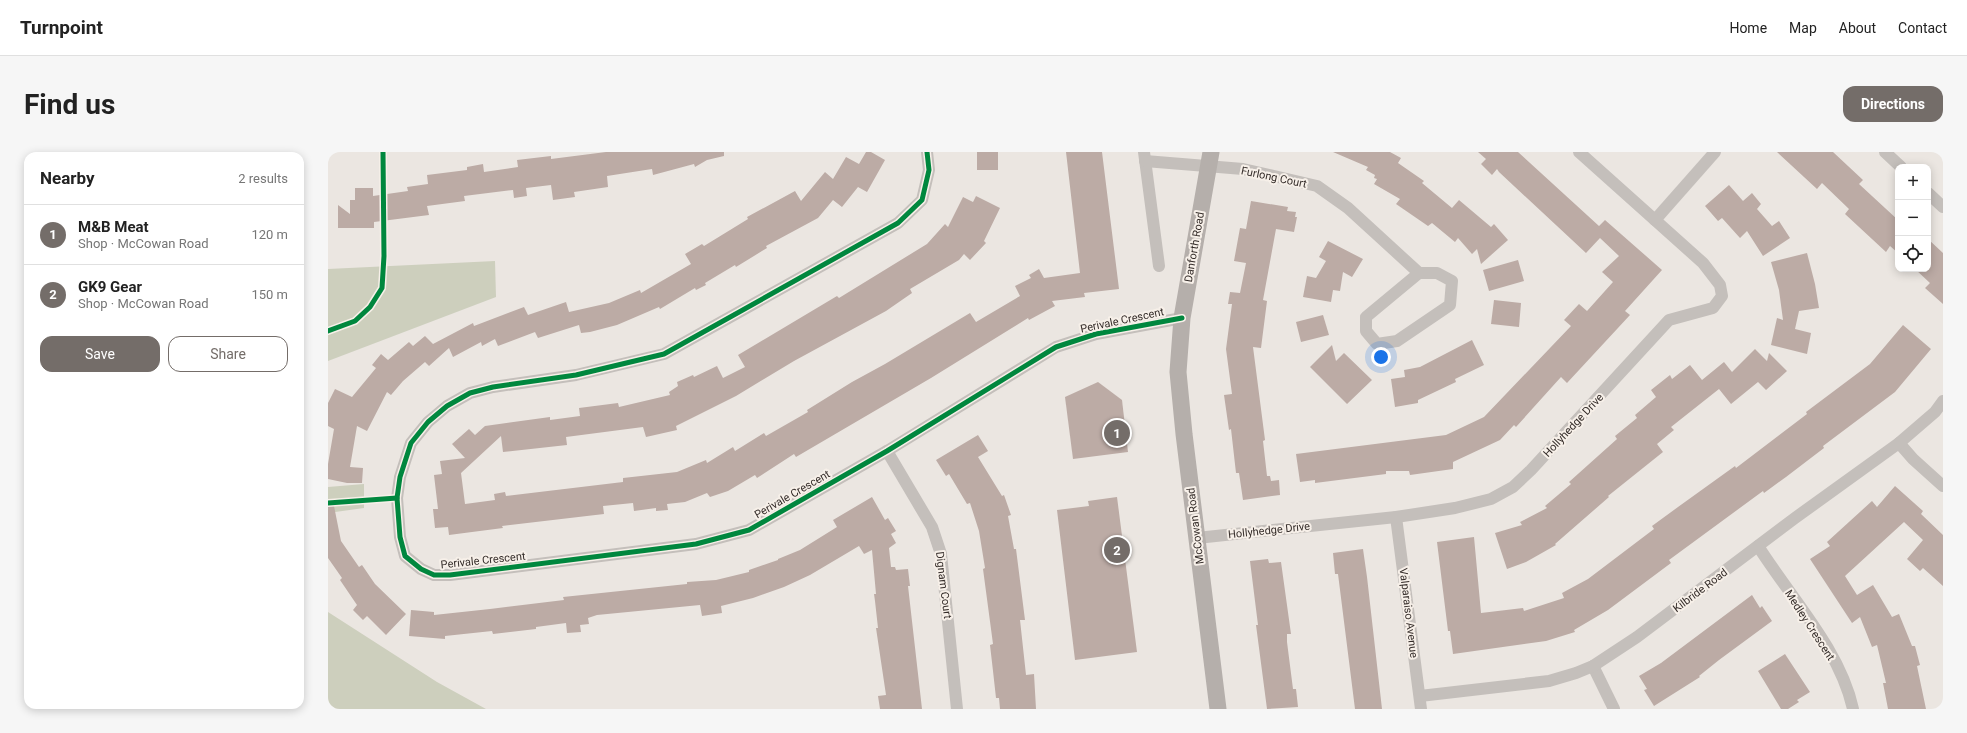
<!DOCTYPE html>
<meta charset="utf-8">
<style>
body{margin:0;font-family:Roboto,sans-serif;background:#f6f6f6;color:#222}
.controls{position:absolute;right:12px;top:12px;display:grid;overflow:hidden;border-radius:8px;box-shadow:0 2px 10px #0003}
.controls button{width:36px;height:36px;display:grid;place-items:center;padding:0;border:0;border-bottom:1px solid #e0e0e0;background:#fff;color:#222;font:20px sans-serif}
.you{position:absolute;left:1053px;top:205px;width:14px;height:14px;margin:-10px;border:3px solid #fff;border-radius:50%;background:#1a73e8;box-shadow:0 0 0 6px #1a73e833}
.badge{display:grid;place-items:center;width:26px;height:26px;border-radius:50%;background:#746d69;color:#fff;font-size:13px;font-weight:700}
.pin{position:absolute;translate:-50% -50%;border:2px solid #fff;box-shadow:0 1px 4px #0006}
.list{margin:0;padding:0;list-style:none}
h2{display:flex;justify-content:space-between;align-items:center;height:52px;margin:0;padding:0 16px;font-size:17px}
h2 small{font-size:13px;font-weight:400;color:#767676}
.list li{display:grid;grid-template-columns:26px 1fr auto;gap:12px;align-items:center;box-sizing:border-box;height:60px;padding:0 16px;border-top:1px solid #e0e0e0}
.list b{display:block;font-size:15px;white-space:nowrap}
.list p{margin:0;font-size:13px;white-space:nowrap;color:#767676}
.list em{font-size:13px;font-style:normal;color:#767676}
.actions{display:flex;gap:8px;padding:12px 16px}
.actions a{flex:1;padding:9px 0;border:1px solid #746d69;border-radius:12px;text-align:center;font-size:14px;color:#746d69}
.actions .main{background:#746d69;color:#fff}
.icon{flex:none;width:22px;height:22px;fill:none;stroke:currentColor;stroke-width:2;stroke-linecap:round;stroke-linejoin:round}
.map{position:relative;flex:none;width:1615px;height:557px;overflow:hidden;border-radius:12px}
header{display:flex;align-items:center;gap:24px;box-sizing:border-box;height:56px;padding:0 20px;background:#fff;border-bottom:1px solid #e0e0e0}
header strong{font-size:19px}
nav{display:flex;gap:22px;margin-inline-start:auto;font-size:14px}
.intro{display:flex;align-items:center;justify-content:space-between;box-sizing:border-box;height:96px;padding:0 24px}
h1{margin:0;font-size:28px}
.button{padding:10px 18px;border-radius:12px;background:#746d69;color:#fff;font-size:14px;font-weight:700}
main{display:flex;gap:24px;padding:0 24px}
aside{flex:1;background:#fff;border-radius:12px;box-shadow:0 2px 10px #0003}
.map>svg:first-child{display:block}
.green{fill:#cdcfbd}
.building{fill:#bcaba5}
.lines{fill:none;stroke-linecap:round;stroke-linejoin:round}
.minor{stroke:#c4bfbb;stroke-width:12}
.secondary{stroke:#b5afab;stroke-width:17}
.cycleway-casing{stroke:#f7f0e9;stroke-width:8}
.cycleway{stroke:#00873e;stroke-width:5}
.labels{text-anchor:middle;stroke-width:4;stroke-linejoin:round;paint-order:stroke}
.street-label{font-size:11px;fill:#342c29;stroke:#f7f0e9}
</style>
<header>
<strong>Turnpoint</strong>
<nav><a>Home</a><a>Map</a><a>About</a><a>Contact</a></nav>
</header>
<div class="intro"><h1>Find us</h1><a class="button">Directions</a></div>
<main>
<aside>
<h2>Nearby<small>2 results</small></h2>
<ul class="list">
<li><span class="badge">1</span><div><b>M&amp;B Meat</b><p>Shop · McCowan Road</p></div><em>120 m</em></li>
<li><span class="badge">2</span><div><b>GK9 Gear</b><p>Shop · McCowan Road</p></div><em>150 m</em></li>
</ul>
<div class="actions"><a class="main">Save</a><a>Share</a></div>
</aside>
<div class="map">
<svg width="1615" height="557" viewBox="0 0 1615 557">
<rect width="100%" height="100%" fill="#ebe6e1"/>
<g class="green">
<polygon points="167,109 168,145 0,209 0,117"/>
<polygon points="36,332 36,356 0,361 0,335"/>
<polygon points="0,460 109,530 158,557 0,557"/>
</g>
<g class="building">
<polygon points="278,0 396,0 396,4 379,8 367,15 366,12 325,23 324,17 279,24 280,35 246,40 247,45 225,48 223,33 198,36 199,44 186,46 185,38 136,44 137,49 99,54 101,63 46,70 46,76 10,76 10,53 22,62 22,48 27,48 27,36 45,36 45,44 80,39 79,35 100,32 99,23 139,18 139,15 155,12 156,20 190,15 189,8 223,4 223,7"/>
<polygon points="538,0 543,0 557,8 539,40 530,35 514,55 505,48 490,66 438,94 439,96 408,115 407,113 377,131 378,133 368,138 367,136 332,157 331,155 289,173 262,180 253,181 251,173 210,186 207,180 170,194 167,187 154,194 153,190 125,205 121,196 101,214 97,210 75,229 63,243 59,240 39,279 29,274 22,315 35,316 34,331 19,331 0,327 0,312 6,277 0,274 0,251 7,237 24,245 48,216 44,213 53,202 60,208 81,190 85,194 97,184 105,192 145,171 146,174 196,155 200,163 238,150 241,160 281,151 312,138 313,141 363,112 357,102 374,92 376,94 420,67 419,65 467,39 473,49 497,20 505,27 518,5 531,12"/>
<rect x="649" y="0" width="21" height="18"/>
<polygon points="738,0 774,0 791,137 756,141 757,145 724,149 727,154 701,168 700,166 603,226 468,305 466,302 429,326 427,323 400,339 382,345 379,341 357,350 339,352 340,358 328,359 328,356 306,359 305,351 275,354 276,362 174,374 175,376 144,380 121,383 120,375 107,376 105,357 110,357 106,323 114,322 112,309 137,306 124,292 141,277 147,283 157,274 222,265 222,268 252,264 251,256 290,251 291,255 342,243 341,240 350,234 349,230 365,223 366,225 389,214 395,226 417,215 410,203 509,144 511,146 599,92 617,72 620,75 635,45 645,50 648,44 672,56 656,89 658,91 642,108 636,102 631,108 582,137 584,141 558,159 466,209 408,244 348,274 349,278 318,285 315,275 238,285 239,293 175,300 173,284 133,321 137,352 167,348 166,342 177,340 178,344 295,330 295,326 349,320 378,308 379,311 405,295 407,299 436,281 438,284 480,260 479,258 524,230 557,212 642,161 648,170 692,144 687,134 703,126 701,123 711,117 716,126 752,121"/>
<polygon points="1005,0 1062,0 1073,6 1070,11 1096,29 1094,31 1124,56 1131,48 1163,75 1166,72 1180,88 1153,112 1149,97 1144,102 1130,86 1127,90 1104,71 1100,74 1068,52 1072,47 1046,32 1049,27 1046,26 1047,23 1038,18 1040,15"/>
<polygon points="1150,0 1190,0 1271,74 1277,68 1334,118 1297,159 1302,163 1239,231 1233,225 1188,275 1186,273 1172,288 1125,310 1125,317 1082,323 1081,319 1058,319 1058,322 987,331 987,328 972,330 968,302 1118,283 1156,265 1243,174 1236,168 1251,152 1259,159 1285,130 1274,120 1291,104 1272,86 1258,101 1171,20 1169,17 1164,23 1153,12 1158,7"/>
<polygon points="1449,0 1505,0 1535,28 1531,32 1570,68 1570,101 1562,94 1558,100 1517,62 1521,57 1494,31 1489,37"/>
<polygon points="1401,33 1415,49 1424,41 1433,52 1429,57 1444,74 1451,69 1462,86 1435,104 1419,79 1412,86 1394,66 1390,69 1377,54"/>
<polygon points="923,49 960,55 959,59 968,60 967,65 969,65 966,80 948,77 935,148 939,149 933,196 925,195 937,288 935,289 939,324 942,324 943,329 951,328 952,343 915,348 911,321 908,321 903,277 901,278 896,243 904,242 898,197 904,152 900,152 902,140 912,141 918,111 906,109 912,76 918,77"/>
<polygon points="1600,87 1615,101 1615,152 1597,136 1602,131 1587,117 1600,117"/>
<polygon points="1000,89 1035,107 1024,125 1015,120 1012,139 1005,138 1003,150 975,145 979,124 988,126 998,109 991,105"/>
<polygon points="1479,101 1487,132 1491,156 1471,159 1467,177 1483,181 1479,202 1443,193 1449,166 1455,168 1451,138 1443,110"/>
<polygon points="1190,108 1196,129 1161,139 1155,118"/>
<polygon points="1166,148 1193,151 1191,175 1163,172"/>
<polygon points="995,163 1001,183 973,190 968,170"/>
<polygon points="1575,173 1603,197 1567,240 1495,294 1496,296 1458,325 1436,341 1435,339 1341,408 1343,411 1280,458 1246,478 1247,480 1218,489 1125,502 1122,479 1120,479 1109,390 1146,385 1153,461 1195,456 1196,459 1236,446 1234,441 1260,427 1326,377 1324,374 1350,355 1407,314 1408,316 1479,262 1478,260 1542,212"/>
<polygon points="1144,188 1156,213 1127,227 1128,230 1090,248 1090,251 1067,255 1063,227 1077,225 1076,218 1092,215"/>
<polygon points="1004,193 1008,209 1016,201 1044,228 1019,252 982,215"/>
<polygon points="1427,197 1439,209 1441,201 1459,219 1438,238 1430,230 1403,252 1391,237 1343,275 1346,278 1329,292 1335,300 1280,344 1281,345 1227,392 1228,393 1198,410 1179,417 1167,381 1194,373 1192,370 1219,356 1217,354 1243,332 1241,330 1289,287 1287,284 1309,266 1307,263 1328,245 1323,238 1342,223 1344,227 1362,213 1374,228 1396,210 1404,220"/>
<polygon points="770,230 794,248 800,300 745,307 737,245"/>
<polygon points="650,283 660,299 650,305 674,344 676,343 683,363 680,364 686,397 688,397 697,468 692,468 698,523 706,522 708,557 672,557 671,546 668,546 665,519 662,493 665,492 655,417 657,416 651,379 642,351 639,352 621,322 618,324 608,308"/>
<polygon points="1567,334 1595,359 1593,362 1615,383 1615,434 1595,416 1592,419 1579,407 1595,388 1576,370 1517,424 1529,443 1545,433 1564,465 1571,462 1584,494 1587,494 1592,513 1589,514 1598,557 1560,557 1555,531 1558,531 1549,493 1544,495 1532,465 1524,471 1482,407 1502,394 1499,390 1544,349 1549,355"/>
<polygon points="544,345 557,368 560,366 568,379 563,382 568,391 561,396 563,415 567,415 568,418 580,417 582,434 580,434 594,557 552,557 550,544 558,543 548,476 550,476 547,449 546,442 548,442 544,398 536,402 531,394 482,423 456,435 425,446 393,454 394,461 374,464 372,453 269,463 260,466 261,472 252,473 253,480 239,481 238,471 208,475 208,477 165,482 164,479 117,484 117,487 81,484 83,458 106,460 106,463 162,457 236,448 235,445 359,432 359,430 388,428 421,420 421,418 450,408 450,407 472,398 509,375 505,368"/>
<polygon points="789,345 809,500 747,508 729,358 761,354 760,349"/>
<polygon points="0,354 6,354 13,389 31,415 34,413 47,432 78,462 58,483 39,464 35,468 25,458 29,453 12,428 14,426 0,406"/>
<polygon points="1035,397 1039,425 1054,557 1027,557 1010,422 1007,422 1005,401"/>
<polygon points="940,407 941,411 953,410 963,482 959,482 959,490 965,537 968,537 970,555 939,557 928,473 930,473 922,409"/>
<polygon points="1424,443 1432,456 1434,454 1444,469 1391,508 1371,524 1372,525 1326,554 1316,538 1319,537 1311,524 1333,511"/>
<polygon points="1457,502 1482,540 1469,548 1471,550 1460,557 1453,557 1430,519"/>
</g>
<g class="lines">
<g class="minor">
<polyline points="599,0 601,18 594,48 570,71 336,202 248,223 165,235 142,241 119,254 100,270 83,291 72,325 69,346 72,385 77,404 93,417 106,423 122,423 368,392 421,378 559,299 728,195 768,182 854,166"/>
<polyline points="816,0 831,114"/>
<polyline points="1557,0 1573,15"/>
<polyline points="817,9 915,17 989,34 1020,56 1091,121 1109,121 1124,129 1122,153 1069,189 1049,192 1038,179 1038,165 1091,121"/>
<polyline points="1600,41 1615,55"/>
<polyline points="1327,68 1387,0"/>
<polyline points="1571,291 1585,307 1615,334"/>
<polyline points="559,299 604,375 613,402 629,557"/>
<polyline points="1068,365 1093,557"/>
<polyline points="869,386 1068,365 1127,356 1163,347 1185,335 1203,318 1341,168 1385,156 1394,144 1392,133 1375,111 1251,0"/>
<path d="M1430,394c32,51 82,103 95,163"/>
<polyline points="1265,514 1286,557"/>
<polyline points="1092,544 1221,529 1248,521 1265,514 1309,485 1467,366 1571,291 1607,260 1615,249"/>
</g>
<polyline class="secondary" points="883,0 854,166 850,220 856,282 890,557"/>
<g class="cycleway-casing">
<g id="cycleway">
<polyline points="599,0 601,18 594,48 570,71 336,202 248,223 165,235 142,241 119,254 100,270 83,291 72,325 69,346 72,385 77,404 93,417 106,423 122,423 368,392 421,378 559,299 728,195 768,182 854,166"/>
<polyline points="0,179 27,169 42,155 54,136 56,104 55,0"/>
<polyline points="0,351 69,346"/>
</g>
</g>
<use href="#cycleway" class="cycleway"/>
</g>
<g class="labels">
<g class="street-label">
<text transform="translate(946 25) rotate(12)" y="4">Furlong Court</text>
<text transform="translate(866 95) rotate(-80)" y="4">Danforth Road</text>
<text transform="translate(794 168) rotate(-12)" y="4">Perivale Crescent</text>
<text transform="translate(1245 273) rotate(-47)" y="4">Hollyhedge Drive</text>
<text transform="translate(464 342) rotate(-30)" y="4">Perivale Crescent</text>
<text transform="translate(867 374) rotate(-97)" y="4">McCowan Road</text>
<text transform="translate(941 378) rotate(-6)" y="4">Hollyhedge Drive</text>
<text transform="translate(155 408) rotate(-6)" y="4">Perivale Crescent</text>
<text transform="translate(616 433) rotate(83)" y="4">Dignam Court</text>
<text transform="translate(1372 438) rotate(-37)" y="4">Kilbride Road</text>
<text transform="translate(1081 461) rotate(83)" y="4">Valparaiso Avenue</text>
<text transform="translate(1482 473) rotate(57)" y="4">Medley Crescent</text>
</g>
</g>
</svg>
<div class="controls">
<button>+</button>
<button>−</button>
<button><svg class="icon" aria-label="locate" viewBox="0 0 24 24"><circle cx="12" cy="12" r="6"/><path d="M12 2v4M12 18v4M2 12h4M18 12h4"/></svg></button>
</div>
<div class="you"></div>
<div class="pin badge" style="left:789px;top:281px">1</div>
<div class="pin badge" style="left:789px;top:398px">2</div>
</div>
</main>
